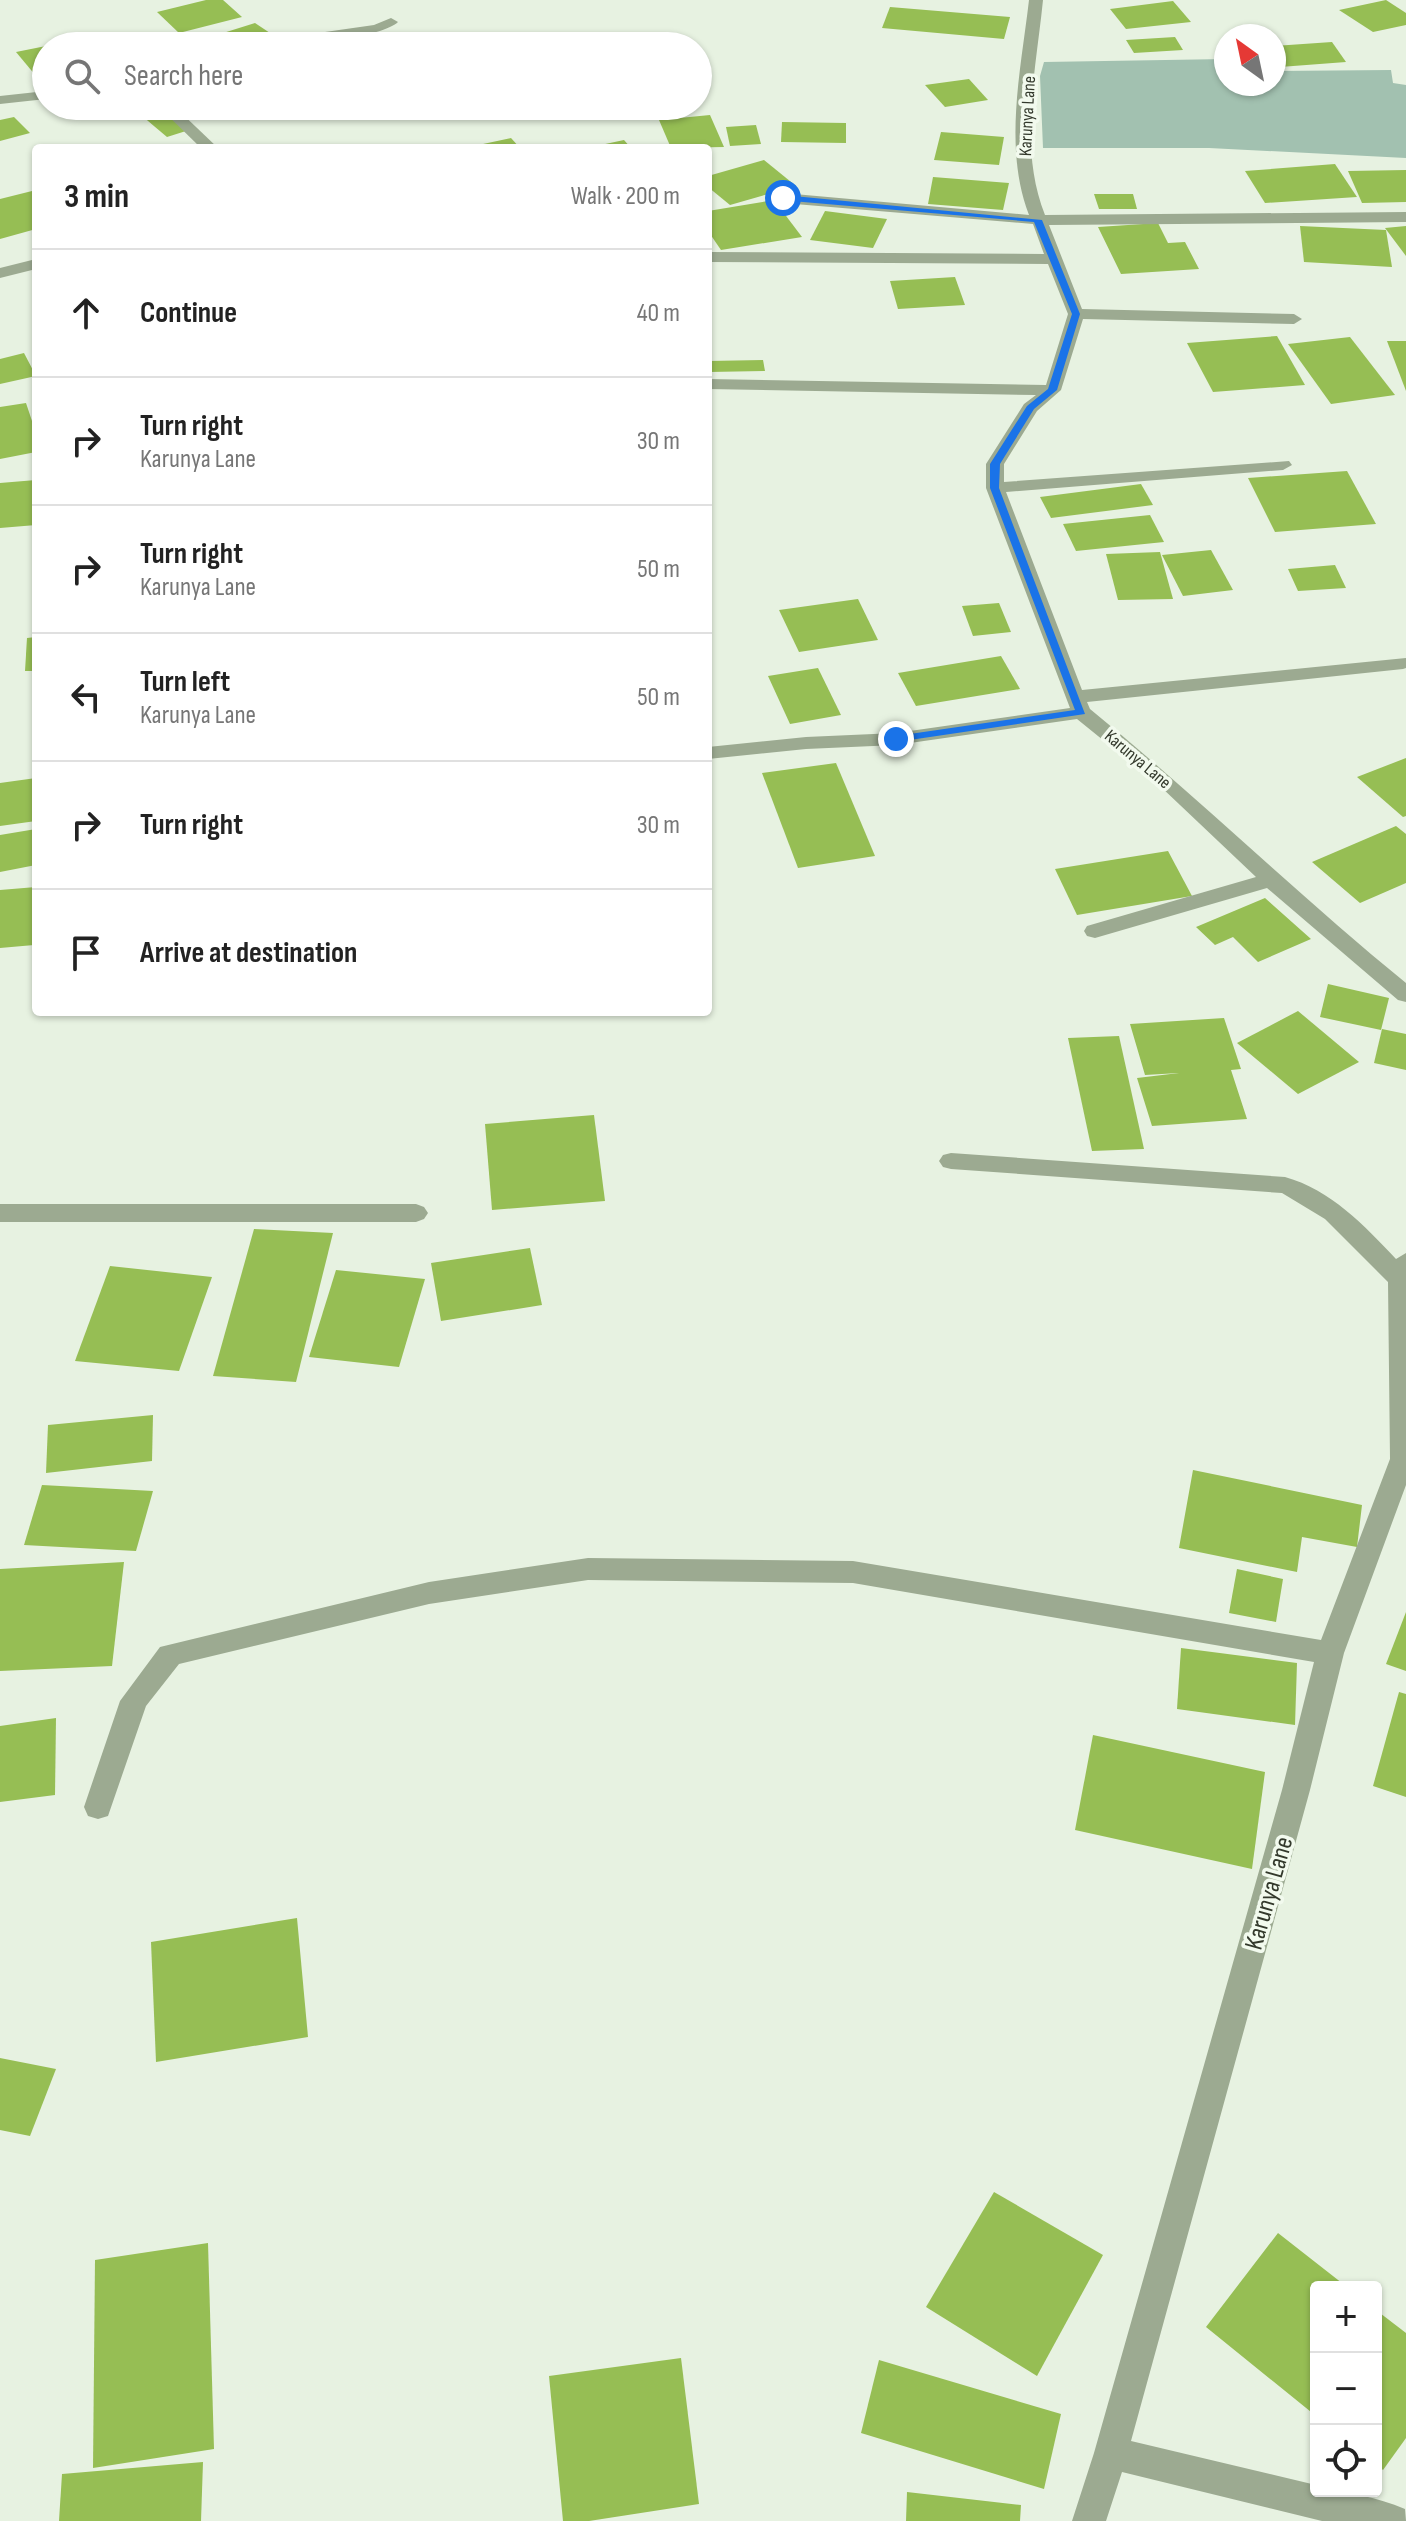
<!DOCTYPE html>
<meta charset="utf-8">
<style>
body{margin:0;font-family:"Sofia Sans Condensed",sans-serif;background:#f6f6f6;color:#222}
.controls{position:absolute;right:24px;bottom:24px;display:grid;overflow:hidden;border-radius:8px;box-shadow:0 2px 6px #0004}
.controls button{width:72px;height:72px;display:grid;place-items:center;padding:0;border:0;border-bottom:2px solid #e0e0e0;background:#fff;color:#222;font:40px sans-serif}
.compass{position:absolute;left:1214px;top:24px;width:72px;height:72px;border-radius:50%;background:#fff;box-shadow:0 2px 6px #0004;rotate:327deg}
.stop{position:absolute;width:24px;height:24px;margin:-18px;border:6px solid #1a73e8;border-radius:50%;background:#fff}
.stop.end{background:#1a73e8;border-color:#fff;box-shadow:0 2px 8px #0008}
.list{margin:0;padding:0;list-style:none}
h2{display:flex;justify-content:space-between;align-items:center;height:104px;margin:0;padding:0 32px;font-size:34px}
h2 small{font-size:26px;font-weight:400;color:#767676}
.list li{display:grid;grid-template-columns:52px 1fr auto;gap:24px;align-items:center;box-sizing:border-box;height:128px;padding:0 32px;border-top:2px solid #e0e0e0}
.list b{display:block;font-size:30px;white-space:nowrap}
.list p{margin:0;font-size:26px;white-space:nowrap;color:#767676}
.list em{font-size:26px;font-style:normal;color:#767676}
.icon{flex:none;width:44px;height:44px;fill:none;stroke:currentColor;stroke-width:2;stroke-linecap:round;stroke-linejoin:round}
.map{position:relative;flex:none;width:1406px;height:2521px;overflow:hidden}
.search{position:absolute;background:#fff;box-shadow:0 2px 6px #0004;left:32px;top:32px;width:680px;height:88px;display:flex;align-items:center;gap:20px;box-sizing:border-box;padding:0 28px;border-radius:44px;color:#767676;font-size:30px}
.panel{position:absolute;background:#fff;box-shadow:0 2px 6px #0004;left:32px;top:144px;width:680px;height:872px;border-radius:8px}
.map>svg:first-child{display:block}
.green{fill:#a2c1b0}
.building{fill:#96be54}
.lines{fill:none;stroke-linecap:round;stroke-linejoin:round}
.street{fill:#9caa91;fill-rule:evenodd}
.route{fill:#1a73e8}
.labels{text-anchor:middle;stroke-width:7;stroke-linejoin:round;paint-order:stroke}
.far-street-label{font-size:18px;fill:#33392c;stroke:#f2faee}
.near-street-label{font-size:26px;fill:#33392c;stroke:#f2faee}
</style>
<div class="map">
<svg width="1406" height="2521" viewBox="0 0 1406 2521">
<rect width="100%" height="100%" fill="#e7f2e1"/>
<polygon class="green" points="1226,59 1226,84 1274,84 1274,71 1391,70 1393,83 1406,85 1406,158 1209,148 1043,148 1040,76 1044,62"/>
<g class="building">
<polygon points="206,0 223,0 242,17 179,33 157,12"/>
<polygon points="1386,0 1406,13 1406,25 1373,32 1339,10"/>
<polygon points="1173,1 1191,22 1126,29 1110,9"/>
<polygon points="890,7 1010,17 1004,39 882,28"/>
<polygon points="255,23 276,37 247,46 188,44"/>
<polygon points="98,34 109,46 49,46 49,45"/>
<polygon points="1175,37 1183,50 1134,53 1126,40"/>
<polygon points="1332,42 1346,62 1280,67 1274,58 1274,46"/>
<polygon points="46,46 46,88 16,52"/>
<polygon points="969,79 988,100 945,107 925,85"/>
<polygon points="149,106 157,106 186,131 167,137 135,110"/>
<polygon points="710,115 724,147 671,148 659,120"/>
<polygon points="14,117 30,133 0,141 0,120"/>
<polygon points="782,122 846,123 846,143 781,142"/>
<polygon points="756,125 761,144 730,146 726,127"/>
<polygon points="941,132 1004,137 999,165 934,160"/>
<polygon points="511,138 520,148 469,148 469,147"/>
<polygon points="624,140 631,148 596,146"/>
<polygon points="764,160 796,186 730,205 708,187 708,176"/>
<polygon points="1335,164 1357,197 1265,203 1245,171"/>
<polygon points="1406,170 1406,202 1362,203 1348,171"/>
<polygon points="933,177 1009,183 1003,210 928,204"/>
<polygon points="36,190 36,229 0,239 0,199"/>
<polygon points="1094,194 1133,194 1137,209 1099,209"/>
<polygon points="774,200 802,237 721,250 708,231 708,211"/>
<polygon points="825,211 887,219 873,248 810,240"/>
<polygon points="1158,223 1168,243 1185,242 1199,269 1121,274 1098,227"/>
<polygon points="1300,226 1386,230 1392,267 1304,262"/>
<polygon points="1406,226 1406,256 1385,228"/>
<polygon points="955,277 965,305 898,309 890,281"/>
<polygon points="1277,336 1305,385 1213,392 1187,343"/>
<polygon points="1350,337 1395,395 1331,404 1288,344"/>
<polygon points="1387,341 1406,341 1406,391"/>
<polygon points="24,353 36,376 0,384 0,359"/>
<polygon points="763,360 765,371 709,372 708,361"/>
<polygon points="26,403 36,433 36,452 0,459 0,407"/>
<polygon points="1347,471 1376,524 1275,532 1248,478"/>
<polygon points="36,480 36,525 0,528 0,483"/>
<polygon points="1141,484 1153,505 1051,518 1040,497"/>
<polygon points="1150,515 1164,542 1076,551 1063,524"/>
<polygon points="1211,550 1233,590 1183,596 1162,555"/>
<polygon points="1160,552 1173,599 1118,600 1106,554"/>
<polygon points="1335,565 1346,588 1298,591 1288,569"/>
<polygon points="858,599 878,640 799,652 779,610"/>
<polygon points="999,603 1011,632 973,636 962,606"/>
<polygon points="36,637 36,671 25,671 27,638"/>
<polygon points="1001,656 1020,689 916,706 898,673"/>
<polygon points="818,668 841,715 790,724 768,676"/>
<polygon points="1406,758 1406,816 1403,817 1357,777"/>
<polygon points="836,763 875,856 798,868 762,773"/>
<polygon points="36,778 36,821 0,826 0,783"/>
<polygon points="1396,826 1406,834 1406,883 1360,903 1312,862"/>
<polygon points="36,829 36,865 0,872 0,835"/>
<polygon points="1168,851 1192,896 1077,915 1055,869"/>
<polygon points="36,887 34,945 0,948 0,890"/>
<polygon points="1265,898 1311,939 1258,962 1233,937 1215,945 1196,927"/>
<polygon points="1328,984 1389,998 1381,1030 1320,1017"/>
<polygon points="1298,1011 1359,1062 1298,1094 1237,1043"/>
<polygon points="1224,1018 1241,1069 1231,1070 1247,1119 1152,1126 1137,1078 1179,1073 1145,1075 1130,1024"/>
<polygon points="1382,1029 1406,1034 1406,1070 1374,1063"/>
<polygon points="1119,1036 1144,1149 1092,1151 1068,1038"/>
<polygon points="594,1115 605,1201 492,1210 485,1124"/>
<polygon points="254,1229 333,1233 296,1382 213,1376"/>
<polygon points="530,1248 542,1305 441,1321 431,1263"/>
<polygon points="110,1266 212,1277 179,1371 75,1361"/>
<polygon points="336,1270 425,1279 399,1367 309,1357"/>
<polygon points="153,1415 152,1461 46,1473 48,1425"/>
<polygon points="1193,1470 1362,1505 1357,1547 1302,1537 1297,1572 1179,1548"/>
<polygon points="42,1485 153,1491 136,1551 24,1545"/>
<polygon points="124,1562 112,1666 0,1671 0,1569"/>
<polygon points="1237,1569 1283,1579 1276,1622 1229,1613"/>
<polygon points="1406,1612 1406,1671 1386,1664"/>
<polygon points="1181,1648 1297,1663 1295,1725 1177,1709"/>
<polygon points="1399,1692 1406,1694 1406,1797 1373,1786"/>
<polygon points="56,1718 55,1795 0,1802 0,1726"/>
<polygon points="1093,1735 1265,1772 1252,1869 1075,1830"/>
<polygon points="297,1918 308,2037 156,2062 151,1942"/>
<polygon points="0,2058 56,2069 30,2136 0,2130"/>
<polygon points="994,2192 1103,2255 1037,2376 926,2307"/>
<polygon points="1278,2233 1347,2287 1316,2287 1316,2416 1206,2327"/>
<polygon points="208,2243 214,2449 93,2468 95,2260"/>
<polygon points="1376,2310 1406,2333 1406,2438 1383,2470 1376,2464"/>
<polygon points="681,2358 699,2504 589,2521 563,2521 549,2376"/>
<polygon points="879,2360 1061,2414 1044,2489 861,2433"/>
<polygon points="203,2462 201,2521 59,2521 62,2474"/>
<polygon points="907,2492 1021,2505 1020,2521 906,2521"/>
</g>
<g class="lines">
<g class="street">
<path d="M1029,0h14c-7,71 -25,147 2,215l361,-3v10l-357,3 33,84 212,5 8,5 -8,5 -211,-5 -22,71 -24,21 -33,53v18l285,-21 3,4 -9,5 -277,22 76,198 324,-32v10l-3,1 -316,33 3,7c108,88 208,186 316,274v19l-8,-2 -131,-112 -172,50 -8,-2 -3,-5 3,-5 169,-49 -95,-90 -84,-68 -181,26 -90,4 -98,10v-12l98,-10 90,-4 174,-25 -84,-220v-24l38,-60 12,-9 -328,-6v-10l338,6 22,-71 -20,-50 -340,-2v-10l336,2 -11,-30 -250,-21 -8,-5 8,-5 246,22c-26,-68 -8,-145 0,-215z"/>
<path d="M391,18l7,4c-16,15 -93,24 -116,24l43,-14 49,-7z"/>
<polygon points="46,91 46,99 0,104 0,96"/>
<polygon points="158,106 174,106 218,148 201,148"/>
<polygon points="36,259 36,269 0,278 0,268"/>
<path d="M951,1153l334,24c46,13 79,48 111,82l10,-6v232l-62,168 -34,137 -179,651 185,44v6c30,0 61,6 89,18l1,12h-84l-200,-49 -16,49h-34l22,-68 188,-663 32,-128 -461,-79 -265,-3 -159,24 -250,60 -33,42 -38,110 -10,3 -10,-3 -4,-9 36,-106 40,-54 269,-65 159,-24 265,3 468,79 69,-181 -2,-177 -63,-63 -43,-26 -331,-24 -8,-2 -4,-6 4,-6z"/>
<polygon points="0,1204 416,1204 424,1207 428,1213 424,1219 416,1222 0,1222"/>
</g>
</g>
<polygon class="route" points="783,195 1042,220 1080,314 1057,390 1034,409 1000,464 999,488 1085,714 896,742 891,739 896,736 1075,710 990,488 990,464 1027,406 1048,389 1072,314 1034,222 780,200"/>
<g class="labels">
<g class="far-street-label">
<text transform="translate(1027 116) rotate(-87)" y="6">Karunya Lane</text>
<text transform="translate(1138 759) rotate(40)" y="6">Karunya Lane</text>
</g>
<g class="near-street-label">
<text transform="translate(1268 1893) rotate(-74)" y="9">Karunya Lane</text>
</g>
</g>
</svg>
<div class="controls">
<button>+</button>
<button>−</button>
<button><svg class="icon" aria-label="locate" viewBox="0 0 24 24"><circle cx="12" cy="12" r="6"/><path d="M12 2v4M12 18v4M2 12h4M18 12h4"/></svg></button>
</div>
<svg class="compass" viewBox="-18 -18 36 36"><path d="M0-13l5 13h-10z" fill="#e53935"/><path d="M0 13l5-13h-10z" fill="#767676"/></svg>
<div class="stop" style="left:783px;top:198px"></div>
<div class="stop end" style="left:896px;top:739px"></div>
<div class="search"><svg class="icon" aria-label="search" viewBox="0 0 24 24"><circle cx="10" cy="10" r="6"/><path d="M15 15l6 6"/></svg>Search here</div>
<section class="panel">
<h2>3 min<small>Walk · 200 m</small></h2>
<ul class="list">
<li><svg class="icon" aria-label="ahead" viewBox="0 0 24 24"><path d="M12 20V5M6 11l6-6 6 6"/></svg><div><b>Continue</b></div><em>40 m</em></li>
<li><svg class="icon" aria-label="right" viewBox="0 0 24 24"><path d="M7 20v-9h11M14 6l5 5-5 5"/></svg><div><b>Turn right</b><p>Karunya Lane</p></div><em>30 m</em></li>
<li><svg class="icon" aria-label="right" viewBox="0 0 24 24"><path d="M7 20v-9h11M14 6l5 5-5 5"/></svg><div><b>Turn right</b><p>Karunya Lane</p></div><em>50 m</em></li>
<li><svg class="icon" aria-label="left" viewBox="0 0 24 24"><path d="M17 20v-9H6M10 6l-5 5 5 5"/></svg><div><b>Turn left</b><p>Karunya Lane</p></div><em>50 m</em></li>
<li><svg class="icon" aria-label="right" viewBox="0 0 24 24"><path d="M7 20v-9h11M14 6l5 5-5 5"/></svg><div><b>Turn right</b></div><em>30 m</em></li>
<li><svg class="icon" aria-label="arrive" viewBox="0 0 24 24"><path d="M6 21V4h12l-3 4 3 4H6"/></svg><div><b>Arrive at destination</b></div></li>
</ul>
</section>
</div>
